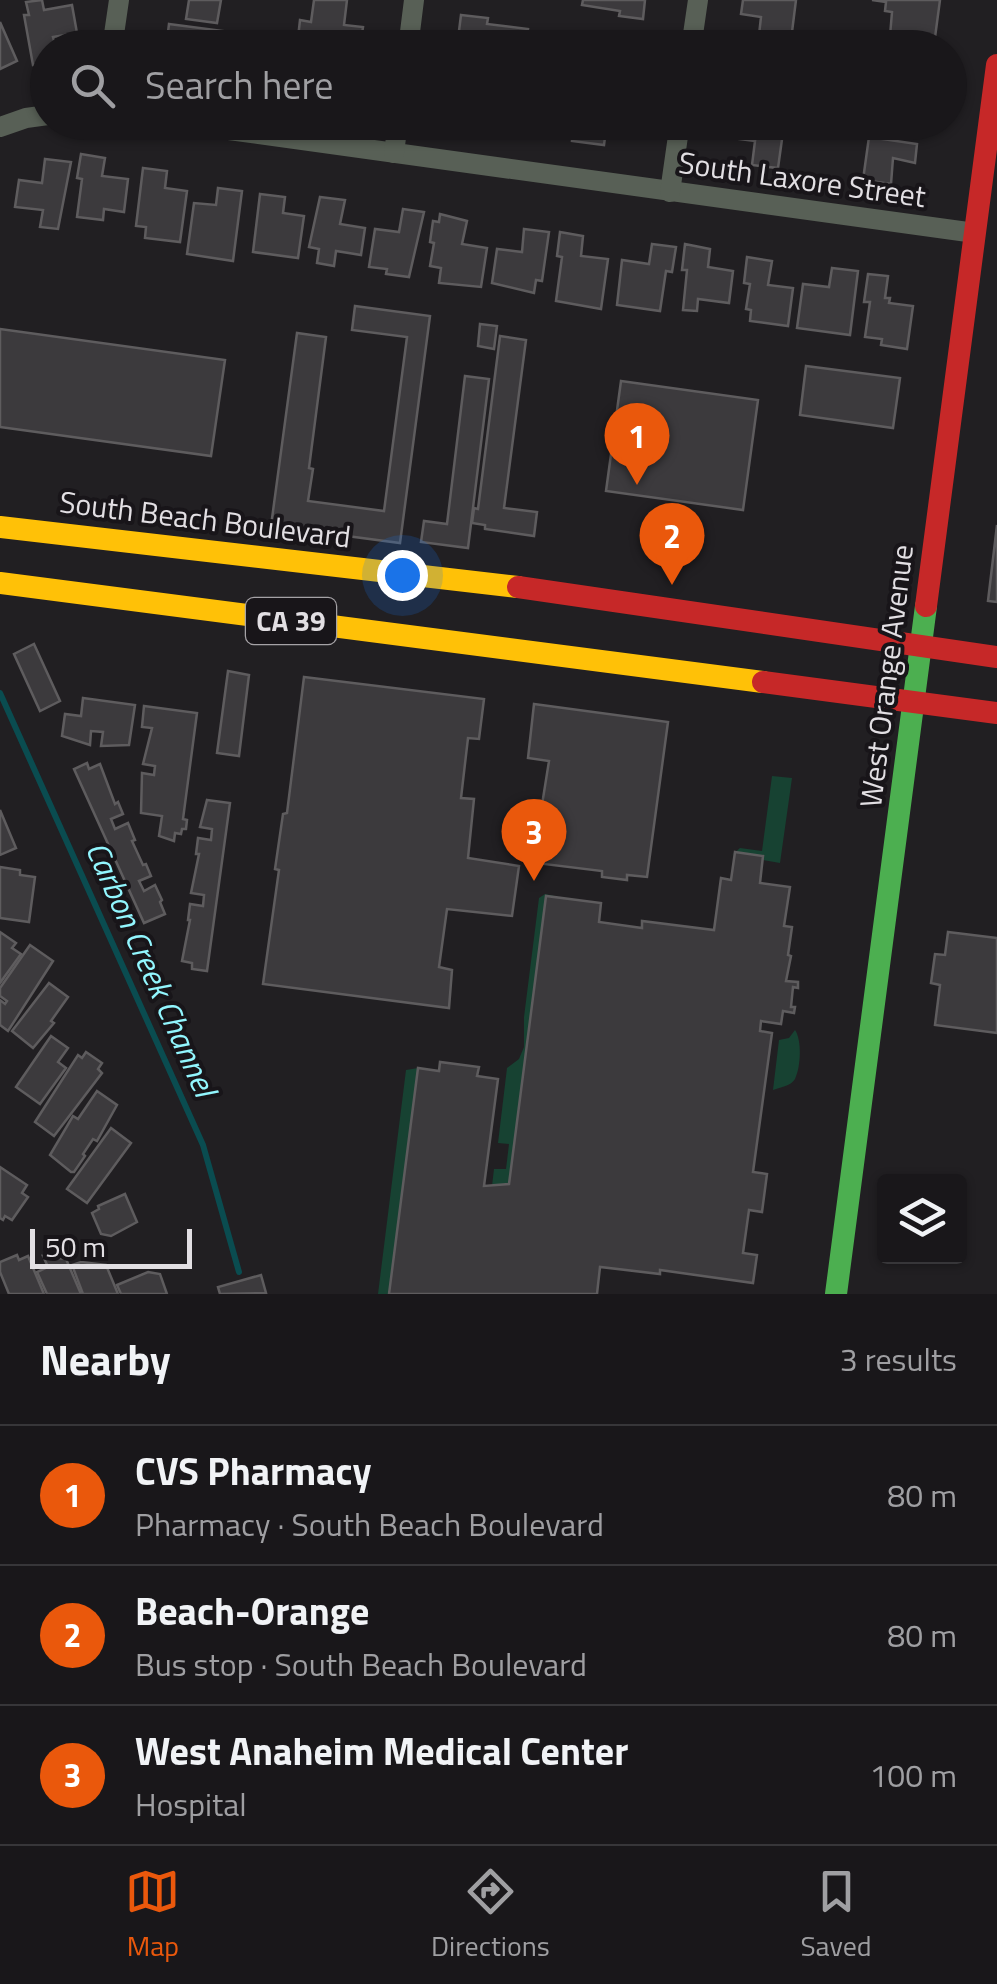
<!DOCTYPE html>
<meta charset="utf-8">
<style>
body{margin:0;font-family:"Titillium Web",sans-serif;background:#222023;color:#f1f3f6}
.controls{position:absolute;right:30px;bottom:30px;display:grid;overflow:hidden;border-radius:10px;box-shadow:0 2px 8px #0004}
.controls button{width:90px;height:90px;display:grid;place-items:center;padding:0;border:0;border-bottom:2px solid #373639;background:#19171a;color:#f1f3f6;font:50px sans-serif}
.scale{position:absolute;left:30px;bottom:25px;width:162px;box-sizing:border-box;padding-left:10px;border:5px solid #e2dfe3;border-top:0;font-size:28px;line-height:35px;white-space:nowrap;color:#e2dfe3;-webkit-text-stroke:8px #181519;paint-order:stroke}
.you{position:absolute;left:402px;top:575px;width:35px;height:35px;margin:-25px;border:8px solid #fff;border-radius:50%;background:#1a73e8;box-shadow:0 0 0 15px #1a73e833}
.badge{display:grid;place-items:center;width:65px;height:65px;border-radius:50%;background:#ea580c;color:#fff;font-size:32px;font-weight:700}
.pin{position:absolute;translate:-50% -82px;filter:drop-shadow(0 2px 5px #0008)}
.pin::after{content:'';position:absolute;top:52px;width:35px;height:30px;background:inherit;clip-path:polygon(0 0,100% 0,50% 100%)}
.list{margin:0;padding:0;list-style:none}
h2{display:flex;justify-content:space-between;align-items:center;height:130px;margin:0;padding:0 40px;font-size:42px}
h2 small{font-size:32px;font-weight:400;color:#9f9fa2}
.list li{display:grid;grid-template-columns:65px 1fr auto;gap:30px;align-items:center;box-sizing:border-box;height:140px;padding:0 40px;border-top:2px solid #373639}
.list b{display:block;font-size:38px;white-space:nowrap}
.list p{margin:0;font-size:32px;white-space:nowrap;color:#9f9fa2}
.list em{font-size:32px;font-style:normal;color:#9f9fa2}
.icon{flex:none;width:55px;height:55px;fill:none;stroke:currentColor;stroke-width:2;stroke-linecap:round;stroke-linejoin:round}
.map{position:relative;flex:none;width:997px;height:1294px;overflow:hidden}
.search{position:absolute;background:#19171a;box-shadow:0 2px 8px #0004;left:30px;right:30px;top:30px;height:110px;display:flex;align-items:center;gap:25px;box-sizing:border-box;padding:0 35px;border-radius:55px;color:#9f9fa2;font-size:38px}
.sheet{height:550px;background:#19171a}
nav{display:flex;justify-content:space-around;align-items:center;box-sizing:border-box;height:140px;border-top:2px solid #373639;background:#19171a;font-size:28px;color:#9f9fa2}
nav a{display:grid;justify-items:center;gap:5px}
nav .on{color:#ea580c}
.map>svg:first-child{display:block}
.green{fill:#174232}
.lines{fill:none;stroke-linecap:round;stroke-linejoin:round}
.stream{stroke:#0a4c50;stroke-width:6}
.building{fill:#3c3a3d;stroke:#5e5c5e;stroke-width:2.5}
.street{stroke:#586056;stroke-width:20}
.fast{stroke:#4caf50;stroke-width:22}
.slow{stroke:#ffc107;stroke-width:22}
.jam{stroke:#c62828;stroke-width:22}
.labels{text-anchor:middle;stroke-width:8;stroke-linejoin:round;paint-order:stroke}
.shield{fill:#181519;stroke:#a5a2a6;stroke-width:2.5}
.shield-label{font-size:28px;font-weight:bold;fill:#e2dfe3}
.street-label{font-size:30px;fill:#e2dfe3;stroke:#181519}
.water-label{font-size:32px;font-style:italic;fill:#92f6fe;stroke:#181519}
</style>
<div class="map">
<svg width="997" height="1294" viewBox="0 0 997 1294">
<rect width="100%" height="100%" fill="#211f22"/>
<g class="green">
<polygon points="772,776 792,778 780,863 763,860 762,856 735,853 731,856 740,848 762,851"/>
<polygon points="545,894 568,899 546,897 509,1184 492,1186 494,1169 506,1169 509,1144 498,1143 507,1068 519,1059 524,1047 524,1017 539,898"/>
<path d="M795,1030c7,10 6,37 0,49 -4,7 -14,8 -22,11l6,-50 10,-2z"/>
<polygon points="418,1068 389,1294 378,1294 406,1070"/>
</g>
<g class="lines">
<polyline class="stream" points="0,693 203,1145 239,1272"/>
</g>
<g class="building">
<polygon points="42,0 44,10 72,5 77,33 53,37 56,48 48,48 48,62 33,65 24,15 29,15 26,2"/>
<polygon points="189,0 221,0 217,23 186,19"/>
<polygon points="314,0 347,0 344,25 363,27 360,48 335,48 335,42 298,38 300,20 311,22"/>
<polygon points="583,0 645,0 643,19 619,16 620,11 582,5"/>
<polygon points="743,0 796,0 790,48 758,44 761,17 741,14"/>
<polygon points="872,0 940,0 934,45 917,41 916,48 889,48 892,12 885,11 886,2"/>
<polygon points="461,15 488,18 487,24 528,29 525,48 477,48 478,42 458,39"/>
<polygon points="0,22 17,61 0,69"/>
<polygon points="169,24 223,31 221,44 230,48 166,48"/>
<polygon points="567,33 637,39 636,48 565,48"/>
<polygon points="574,122 607,122 604,145 572,141"/>
<polygon points="733,122 784,125 778,168 752,165 755,141 731,138"/>
<polygon points="869,137 917,144 915,163 893,158 891,184 863,180"/>
<polygon points="81,154 105,158 102,176 128,179 124,212 104,209 103,220 77,217 82,179 77,178"/>
<polygon points="45,159 71,162 58,229 40,227 43,210 15,207 19,180 42,183"/>
<polygon points="143,168 167,171 165,188 187,191 180,242 145,238 146,227 136,226"/>
<polygon points="218,188 242,191 233,261 187,254 194,203 216,205"/>
<polygon points="260,194 285,197 283,213 304,216 298,258 253,252"/>
<polygon points="320,197 345,200 340,224 365,228 361,255 336,251 334,266 317,263 319,249 309,247"/>
<polygon points="403,209 424,212 409,277 386,274 387,269 369,267 375,229 399,232"/>
<polygon points="440,214 467,221 462,244 487,248 481,287 439,283 441,268 430,266 434,243 430,242 433,221 439,222"/>
<polygon points="524,229 549,232 542,281 536,280 534,293 492,283 497,249 522,252"/>
<polygon points="560,232 583,236 581,256 608,259 601,309 556,301 562,257 557,256"/>
<polygon points="652,244 676,247 672,272 666,271 660,311 617,305 622,260 649,264"/>
<polygon points="685,244 710,249 708,267 733,271 729,303 698,299 697,311 683,310 687,270 682,270"/>
<polygon points="747,257 772,261 768,285 793,288 788,326 750,321 751,310 746,309 750,284 744,283"/>
<polygon points="832,268 858,271 850,335 797,328 803,284 829,287"/>
<polygon points="868,274 888,276 885,298 890,298 889,303 913,306 907,349 881,345 882,339 865,337 870,302 864,302"/>
<polygon points="355,306 430,316 400,543 271,526 297,333 326,337 309,468 313,469 308,501 384,511 407,337 352,330"/>
<polygon points="480,324 497,326 494,349 478,346"/>
<polygon points="0,329 225,360 211,456 0,427"/>
<polygon points="500,336 526,340 504,508 537,512 534,536 485,529 485,525 472,523 474,508 478,509"/>
<polygon points="806,366 900,378 893,428 800,415"/>
<polygon points="465,376 489,379 468,548 421,542 424,521 447,524"/>
<polygon points="621,381 758,400 743,510 606,491"/>
<polygon points="997,525 997,602 988,601"/>
<polygon points="34,644 60,701 40,711 14,654"/>
<polygon points="228,671 249,675 239,756 217,753"/>
<polygon points="304,677 484,699 479,739 468,738 461,798 474,799 468,858 519,866 512,916 447,909 439,967 452,970 449,1008 263,984 279,870 275,869 283,814 287,813"/>
<polygon points="83,698 135,705 129,745 101,746 103,732 91,731 90,745 62,736 65,714 81,716"/>
<polygon points="534,704 668,722 647,877 627,875 627,880 602,877 602,871 544,864 544,857 534,855 549,761 528,758"/>
<polygon points="144,706 197,713 183,819 187,820 186,829 182,829 181,834 175,833 174,841 159,836 162,816 141,813 142,773 154,775 155,766 143,764 152,728 142,727"/>
<polygon points="87,763 89,769 100,764 115,804 118,802 123,814 111,819 115,829 128,823 135,840 132,841 143,865 146,864 151,876 139,881 144,891 155,885 162,900 160,902 165,914 144,923 74,769"/>
<polygon points="207,800 230,803 207,971 192,969 192,963 182,961 190,920 188,920 190,904 203,906 204,895 191,893 199,854 196,854 198,838 211,840 212,829 200,827"/>
<polygon points="0,810 16,848 0,855"/>
<polygon points="735,852 763,856 760,883 790,887 784,926 792,927 788,955 791,956 786,981 798,982 798,988 793,987 791,1007 795,1007 794,1013 783,1011 781,1024 761,1021 760,1031 772,1033 753,1172 767,1174 762,1212 749,1210 743,1253 757,1255 753,1283 660,1270 660,1274 600,1267 597,1294 389,1294 418,1068 439,1071 440,1062 479,1067 477,1076 498,1079 484,1186 509,1184 546,896 601,903 599,922 642,928 642,921 714,930 721,878 731,880"/>
<polygon points="0,867 20,870 20,875 35,877 29,922 0,918"/>
<polygon points="0,932 16,943 12,948 21,954 0,983"/>
<polygon points="948,932 997,938 997,1033 935,1025 940,985 931,983 935,954 945,955"/>
<polygon points="30,945 53,961 8,1031 0,1025 0,1000 5,1004 7,1001 0,996 0,988"/>
<polygon points="49,983 68,997 51,1021 54,1023 33,1048 12,1031"/>
<polygon points="51,1036 68,1048 58,1062 66,1068 40,1104 16,1087"/>
<polygon points="86,1052 102,1063 98,1069 102,1073 54,1136 35,1122 78,1055 82,1058"/>
<polygon points="97,1091 117,1105 97,1141 93,1139 83,1154 85,1156 74,1172 71,1172 50,1155 73,1116 78,1119"/>
<polygon points="111,1128 131,1143 87,1203 67,1189"/>
<polygon points="0,1167 27,1185 22,1193 28,1197 12,1220 5,1216 3,1220 0,1218"/>
<polygon points="125,1194 137,1222 111,1236 101,1234 92,1213 99,1209 98,1206"/>
<polygon points="17,1255 19,1260 28,1256 44,1294 9,1294 0,1272 0,1262"/>
<polygon points="43,1256 66,1259 81,1294 47,1294 37,1272 48,1267"/>
<polygon points="81,1262 106,1265 118,1294 83,1294 72,1265"/>
<polygon points="148,1272 160,1274 167,1294 121,1294 117,1285"/>
<polygon points="261,1275 266,1293 220,1294 218,1287"/>
</g>
<g class="lines">
<g class="street">
<polyline points="112,48 119,0"/>
<polyline points="408,48 414,0"/>
<polyline points="691,48 698,0"/>
<polyline points="205,122 229,130 975,233"/>
<polyline points="0,127 26,118 48,115"/>
<polyline points="394,153 398,122"/>
<polyline points="670,192 680,122"/>
</g>
<polyline class="fast" points="836,1294 926,606"/>
<g class="slow">
<polyline points="0,527 518,587"/>
<polyline points="0,583 763,682"/>
</g>
<g class="jam">
<polyline points="518,587 997,657"/>
<polyline points="926,606 997,65"/>
<polyline points="763,682 997,713"/>
</g>
</g>
<g class="labels">
<rect class="shield" x="246" y="598" width="90" height="46" rx="8"/>
<g class="shield-label">
<text x="291" y="631">CA 39</text>
</g>
<g class="street-label">
<text transform="translate(802 180) rotate(8)" y="10">South Laxore Street</text>
<text transform="translate(205 520) rotate(7)" y="10">South Beach Boulevard</text>
<text transform="translate(887 676) rotate(-83)" y="10">West Orange Avenue</text>
</g>
<g class="water-label">
<text transform="translate(151 969) rotate(66)" y="11">Carbon Creek Channel</text>
</g>
</g>
</svg>
<div class="controls">
<button><svg class="icon" aria-label="layers" viewBox="0 0 24 24"><path d="M12 4l9 5-9 5-9-5zM3 14l9 5 9-5"/></svg></button>
</div>
<div class="scale">50 m</div>
<div class="you"></div>
<div class="pin badge" style="left:637px;top:485px">1</div>
<div class="pin badge" style="left:672px;top:585px">2</div>
<div class="pin badge" style="left:534px;top:881px">3</div>
<div class="search"><svg class="icon" aria-label="search" viewBox="0 0 24 24"><circle cx="10" cy="10" r="6"/><path d="M15 15l6 6"/></svg>Search here</div>
</div>
<section class="sheet">
<h2>Nearby<small>3 results</small></h2>
<ul class="list">
<li><span class="badge">1</span><div><b>CVS Pharmacy</b><p>Pharmacy · South Beach Boulevard</p></div><em>80 m</em></li>
<li><span class="badge">2</span><div><b>Beach-Orange</b><p>Bus stop · South Beach Boulevard</p></div><em>80 m</em></li>
<li><span class="badge">3</span><div><b>West Anaheim Medical Center</b><p>Hospital</p></div><em>100 m</em></li>
</ul>
</section>
<nav>
<a class="on"><svg class="icon" aria-label="map" viewBox="0 0 24 24"><path d="M3 6l6-2 6 2 6-2v14l-6 2-6-2-6 2zM9 4v14M15 6v14"/></svg>Map</a>
<a><svg class="icon" aria-label="directions" viewBox="0 0 24 24"><path d="M12 3l9 9-9 9-9-9zM9 14v-3h6M13 9l2 2-2 2"/></svg>Directions</a>
<a><svg class="icon" aria-label="saved" viewBox="0 0 24 24"><path d="M7 4h10v16l-5-4-5 4z"/></svg>Saved</a>
</nav>
